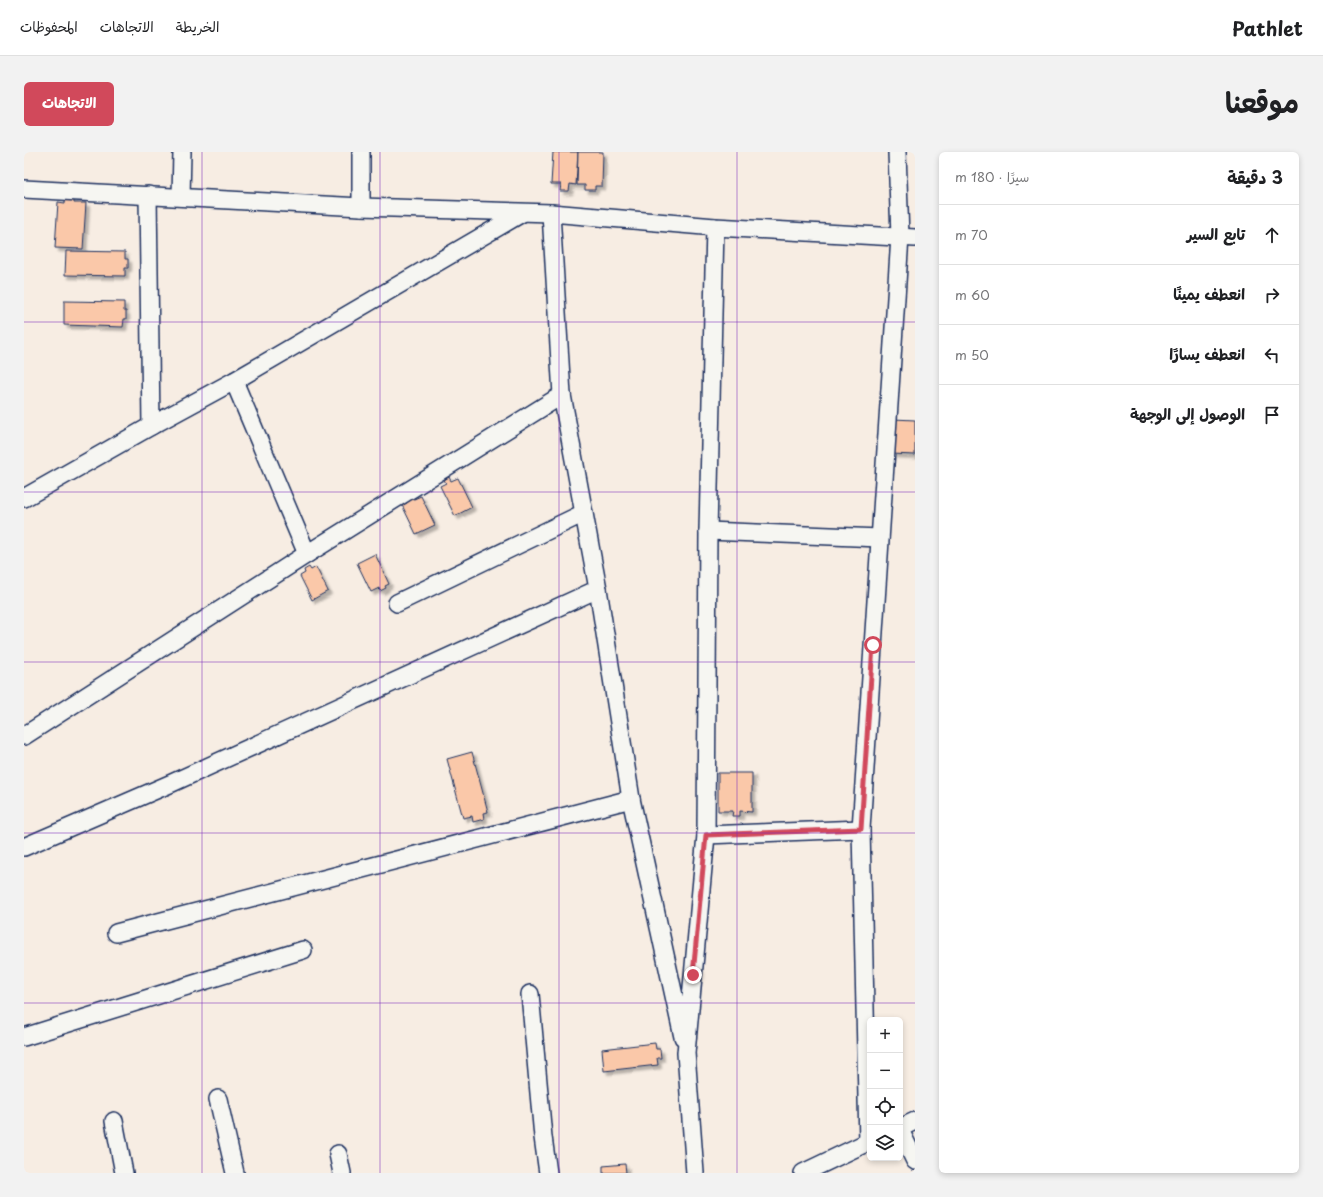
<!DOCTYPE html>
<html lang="ar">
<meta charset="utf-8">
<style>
body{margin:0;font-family:"Playpen Sans","Playpen Sans Arabic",sans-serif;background:#f2f2f2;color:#202124;direction:rtl}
.controls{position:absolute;right:12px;bottom:12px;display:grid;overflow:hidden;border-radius:6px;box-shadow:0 2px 6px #0003}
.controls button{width:36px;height:36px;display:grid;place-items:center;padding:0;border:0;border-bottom:1px solid #e0e0e0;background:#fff;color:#202124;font:20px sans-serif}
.stop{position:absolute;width:12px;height:12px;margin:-9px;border:3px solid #d1495b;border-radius:50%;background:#fff}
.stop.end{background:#d1495b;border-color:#fff;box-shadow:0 1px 4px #0008}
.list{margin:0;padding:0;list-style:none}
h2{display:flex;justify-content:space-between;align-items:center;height:52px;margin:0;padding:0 16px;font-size:17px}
h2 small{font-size:13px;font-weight:400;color:#757577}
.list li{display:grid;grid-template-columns:26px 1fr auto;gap:12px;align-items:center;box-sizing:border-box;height:60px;padding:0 16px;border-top:1px solid #e0e0e0}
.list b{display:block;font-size:15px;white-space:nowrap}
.list em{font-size:13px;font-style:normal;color:#757577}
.icon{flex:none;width:22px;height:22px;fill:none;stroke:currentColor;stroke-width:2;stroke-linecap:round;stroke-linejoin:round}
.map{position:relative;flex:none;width:891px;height:1021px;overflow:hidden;direction:ltr;border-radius:6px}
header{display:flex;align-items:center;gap:24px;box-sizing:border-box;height:56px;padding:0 20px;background:#fff;border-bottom:1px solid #e0e0e0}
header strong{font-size:19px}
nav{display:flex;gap:22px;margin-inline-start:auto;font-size:14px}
.intro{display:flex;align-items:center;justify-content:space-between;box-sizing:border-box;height:96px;padding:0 24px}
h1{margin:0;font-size:28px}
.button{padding:10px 18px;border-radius:6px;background:#d1495b;color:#fff;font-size:14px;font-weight:700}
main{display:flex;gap:24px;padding:0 24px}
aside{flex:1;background:#fff;border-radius:6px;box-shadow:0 2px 6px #0003}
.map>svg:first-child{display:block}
.building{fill:#fac8a9;stroke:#1b2f5e;filter:url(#shadow)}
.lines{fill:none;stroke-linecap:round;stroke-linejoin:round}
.minor-casing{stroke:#1b2f5e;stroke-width:20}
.minor{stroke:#f6f6f2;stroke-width:17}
.route{stroke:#d1495b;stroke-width:5}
.grid{fill:none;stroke:#7b2cbf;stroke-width:1;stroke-opacity:0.55}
</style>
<header>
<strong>Pathlet</strong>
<nav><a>الخريطة</a><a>الاتجاهات</a><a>المحفوظات</a></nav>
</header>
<div class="intro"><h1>موقعنا</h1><a class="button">الاتجاهات</a></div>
<main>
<aside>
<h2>3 دقيقة<small>سيرًا · 180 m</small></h2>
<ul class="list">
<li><svg class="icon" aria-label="ahead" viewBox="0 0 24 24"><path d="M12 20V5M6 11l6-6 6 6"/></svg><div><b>تابع السير</b></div><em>70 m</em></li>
<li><svg class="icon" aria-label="right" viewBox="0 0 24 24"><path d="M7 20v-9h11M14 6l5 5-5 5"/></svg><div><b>انعطف يمينًا</b></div><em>60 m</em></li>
<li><svg class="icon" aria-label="left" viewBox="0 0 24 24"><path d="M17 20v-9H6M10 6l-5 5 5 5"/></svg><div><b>انعطف يسارًا</b></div><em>50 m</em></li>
<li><svg class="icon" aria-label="arrive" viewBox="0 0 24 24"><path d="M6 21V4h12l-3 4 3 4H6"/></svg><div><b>الوصول إلى الوجهة</b></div></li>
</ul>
</aside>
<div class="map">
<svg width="891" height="1021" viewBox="0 0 891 1021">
<defs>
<filter id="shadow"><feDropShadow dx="3.5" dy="3.5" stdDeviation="1" flood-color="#0004"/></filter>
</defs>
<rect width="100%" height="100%" fill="#f7ede3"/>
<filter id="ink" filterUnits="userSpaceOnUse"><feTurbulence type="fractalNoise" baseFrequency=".025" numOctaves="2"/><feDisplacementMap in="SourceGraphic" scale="8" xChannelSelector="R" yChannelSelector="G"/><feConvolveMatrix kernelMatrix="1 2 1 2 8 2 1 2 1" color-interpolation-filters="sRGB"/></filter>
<g filter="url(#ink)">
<g class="building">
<polygon points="529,0 554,0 552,33 546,32 545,39 536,39 537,32 527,32"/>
<polygon points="554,0 579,0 578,34 571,34 571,38 561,38 561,33 553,33"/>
<polygon points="41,47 50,47 50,51 62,51 59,97 31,96 34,50 41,51"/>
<polygon points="42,99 101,100 101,107 104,107 104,116 101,116 101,124 41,123"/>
<polygon points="40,149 100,150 100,159 102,159 102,167 100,167 99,175 40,173"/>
<polygon points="869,267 891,268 891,303 868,302"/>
<polygon points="425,325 427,329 434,326 448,355 431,364 416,334 422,331 420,328"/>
<polygon points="388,344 390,347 397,344 411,373 392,382 378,353 383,351 381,347"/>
<polygon points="351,402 365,432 361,434 362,436 356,439 355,436 347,440 333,411"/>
<polygon points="285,415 287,418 292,415 304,439 288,448 276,424 281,421 280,418"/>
<polygon points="448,600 464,660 459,661 460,667 449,670 448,664 439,666 423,607"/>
<polygon points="694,621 728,621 728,660 716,659 716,664 708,664 709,659 694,659"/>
<polygon points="631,891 632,897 636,897 637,906 633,906 634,913 580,919 578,897"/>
<polygon points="601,1012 602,1021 579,1021 579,1014"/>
</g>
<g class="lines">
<g class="minor-casing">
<g id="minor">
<polyline points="0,37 337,55 527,61 691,75 891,86"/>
<polyline points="124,43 127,274"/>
<polyline points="157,45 158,0"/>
<polyline points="337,55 337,0"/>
<polyline points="527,61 538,243 574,437 607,647 659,885"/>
<polyline points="210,229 283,402"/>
<polyline points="0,346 127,274 210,229 498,61"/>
<polyline points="684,379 856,386"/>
<polyline points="373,451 560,361"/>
<polyline points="0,584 283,402 538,243"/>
<polyline points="682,683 837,677"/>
<polyline points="0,695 148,631 574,437"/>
<polyline points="92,781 607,647"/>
<polyline points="506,842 519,985 524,1021"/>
<polyline points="0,885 279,798"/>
<polyline points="194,947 211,1021"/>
<polyline points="90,969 100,1021"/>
<polyline points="876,976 891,969"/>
<polyline points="876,978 891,1009"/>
<polyline points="844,990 837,677 876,85 873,0"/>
<polyline points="314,1002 318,1021"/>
<polyline points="671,1021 662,901 682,683 684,379 691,75"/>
<polyline points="779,1021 846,989"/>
</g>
</g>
<use href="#minor" class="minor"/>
</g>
</g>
<g class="lines" filter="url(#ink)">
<polyline class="route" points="669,823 682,683 837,677 849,493"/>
</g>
<path class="grid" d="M178,0v1021M356,0v1021M535,0v1021M713,0v1021M0,170h891M0,340h891M0,510h891M0,681h891M0,851h891"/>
</svg>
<div class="controls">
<button>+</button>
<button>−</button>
<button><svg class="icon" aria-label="locate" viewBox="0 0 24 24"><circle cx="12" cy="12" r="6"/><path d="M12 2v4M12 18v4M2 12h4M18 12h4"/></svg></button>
<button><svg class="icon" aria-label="layers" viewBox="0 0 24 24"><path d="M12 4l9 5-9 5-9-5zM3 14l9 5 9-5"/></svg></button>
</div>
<div class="stop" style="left:849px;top:493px"></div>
<div class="stop end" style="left:669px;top:823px"></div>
</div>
</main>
